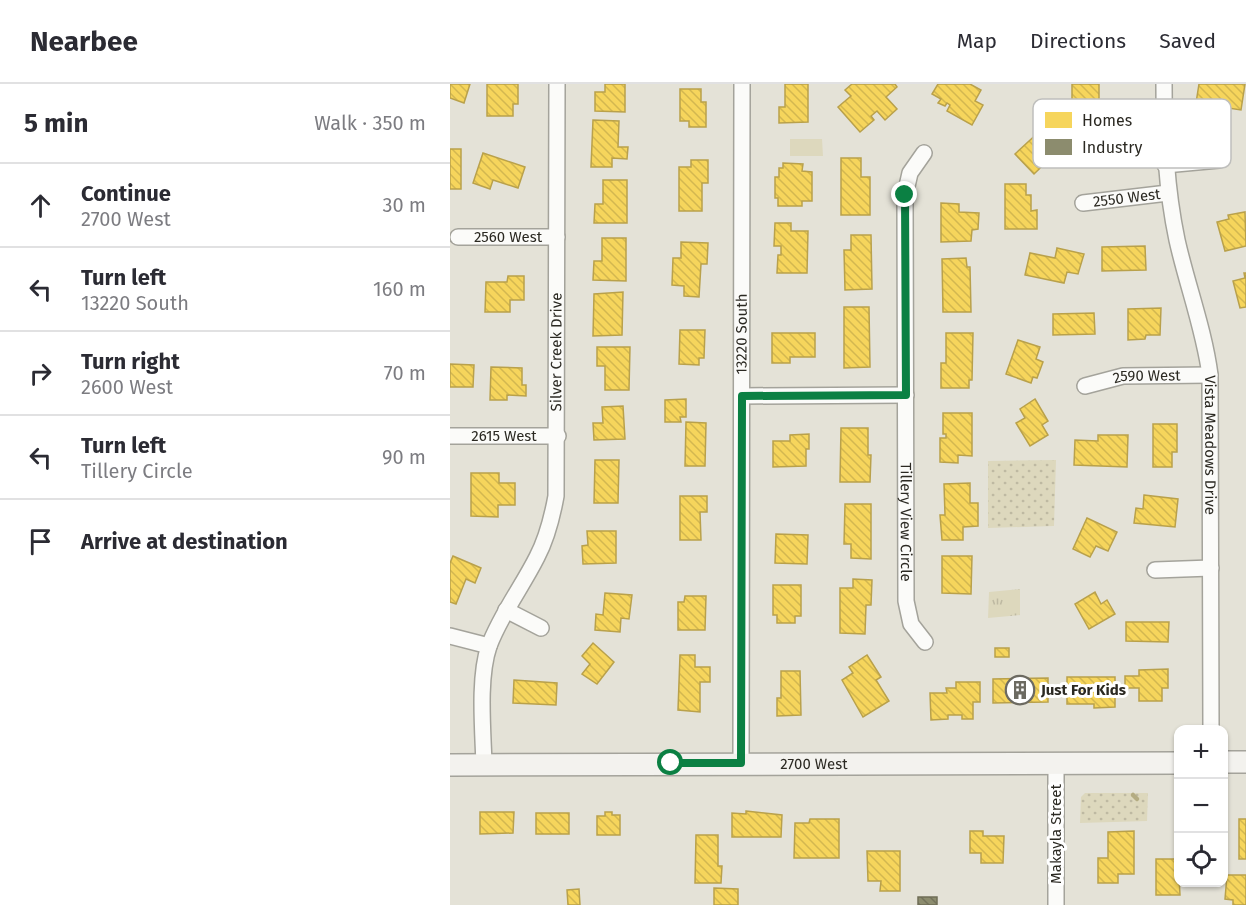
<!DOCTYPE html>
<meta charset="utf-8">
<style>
body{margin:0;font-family:"Fira Sans",sans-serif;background:#f7f7f7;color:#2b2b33}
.controls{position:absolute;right:18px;bottom:18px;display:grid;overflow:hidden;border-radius:12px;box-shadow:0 2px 4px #0004}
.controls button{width:54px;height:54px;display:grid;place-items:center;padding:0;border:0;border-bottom:2px solid #e1e1e2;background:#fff;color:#2b2b33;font:30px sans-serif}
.stop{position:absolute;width:18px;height:18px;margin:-14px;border:4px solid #0b8043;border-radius:50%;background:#fff}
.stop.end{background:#0b8043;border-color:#fff;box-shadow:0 2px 6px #0008}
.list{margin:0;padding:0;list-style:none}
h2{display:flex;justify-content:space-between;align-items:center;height:78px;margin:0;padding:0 24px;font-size:26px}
h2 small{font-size:20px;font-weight:400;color:#7c7c81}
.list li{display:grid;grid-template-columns:39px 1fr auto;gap:18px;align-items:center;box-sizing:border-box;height:84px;padding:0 24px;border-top:2px solid #e1e1e2}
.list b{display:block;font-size:22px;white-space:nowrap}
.list p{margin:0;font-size:20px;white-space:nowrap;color:#7c7c81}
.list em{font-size:20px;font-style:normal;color:#7c7c81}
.icon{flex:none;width:33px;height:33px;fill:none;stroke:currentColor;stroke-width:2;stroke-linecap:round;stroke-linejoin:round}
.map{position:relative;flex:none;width:796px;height:821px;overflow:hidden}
header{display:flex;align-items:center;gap:36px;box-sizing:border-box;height:84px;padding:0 30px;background:#fff;border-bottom:2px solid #e1e1e2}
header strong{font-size:28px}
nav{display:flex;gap:33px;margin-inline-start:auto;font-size:21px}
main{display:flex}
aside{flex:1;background:#fff}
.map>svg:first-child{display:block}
.grass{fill:url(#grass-dots)}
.park{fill:url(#park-tufts)}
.garden{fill:#ddd8bd}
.homes{fill:url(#homes-back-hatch);stroke:#b9a14b;stroke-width:1.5}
.industry{fill:url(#industry-back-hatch);stroke:#6f6e57;stroke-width:1.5}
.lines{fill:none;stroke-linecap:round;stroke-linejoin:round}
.stream{stroke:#b4ac82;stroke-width:4.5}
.minor-casing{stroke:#a4a39b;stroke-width:18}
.secondary-casing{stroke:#a4a39b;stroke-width:24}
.minor{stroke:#fbfbf9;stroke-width:15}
.secondary{stroke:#f3f2ee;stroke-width:21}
.route{stroke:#0b8043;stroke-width:8}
.labels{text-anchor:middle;stroke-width:6;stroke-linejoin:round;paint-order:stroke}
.street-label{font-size:15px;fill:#2b2922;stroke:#fff}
.poi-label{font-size:15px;font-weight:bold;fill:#2b2922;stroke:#fff;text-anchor:start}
.key{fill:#fff;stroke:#bfbfbd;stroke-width:1.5}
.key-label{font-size:16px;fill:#2b2922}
</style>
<header>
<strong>Nearbee</strong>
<nav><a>Map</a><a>Directions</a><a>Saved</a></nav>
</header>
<main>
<aside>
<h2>5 min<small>Walk · 350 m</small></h2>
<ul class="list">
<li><svg class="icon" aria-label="ahead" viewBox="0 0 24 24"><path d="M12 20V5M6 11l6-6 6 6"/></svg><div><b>Continue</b><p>2700 West</p></div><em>30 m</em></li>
<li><svg class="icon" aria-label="left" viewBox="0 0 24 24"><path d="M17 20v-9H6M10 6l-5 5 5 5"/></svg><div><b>Turn left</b><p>13220 South</p></div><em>160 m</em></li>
<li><svg class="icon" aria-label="right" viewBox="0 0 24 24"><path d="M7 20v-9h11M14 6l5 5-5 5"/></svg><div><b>Turn right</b><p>2600 West</p></div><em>70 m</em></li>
<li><svg class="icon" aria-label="left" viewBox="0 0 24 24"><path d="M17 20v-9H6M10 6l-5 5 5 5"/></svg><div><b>Turn left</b><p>Tillery Circle</p></div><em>90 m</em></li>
<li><svg class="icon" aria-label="arrive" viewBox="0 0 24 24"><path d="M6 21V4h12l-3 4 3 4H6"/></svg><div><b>Arrive at destination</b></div></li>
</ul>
</aside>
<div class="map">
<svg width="796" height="821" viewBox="0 0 796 821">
<defs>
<pattern id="grass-dots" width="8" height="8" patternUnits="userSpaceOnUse" patternTransform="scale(1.5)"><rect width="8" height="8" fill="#ddd8bd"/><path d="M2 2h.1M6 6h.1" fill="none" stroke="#beb9a2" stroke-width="1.8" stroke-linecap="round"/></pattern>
<pattern id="park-tufts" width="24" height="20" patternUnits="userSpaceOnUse" patternTransform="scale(1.5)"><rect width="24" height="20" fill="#ddd8bd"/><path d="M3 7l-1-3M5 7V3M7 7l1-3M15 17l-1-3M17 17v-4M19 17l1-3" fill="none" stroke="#beb9a2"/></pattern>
<pattern id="homes-back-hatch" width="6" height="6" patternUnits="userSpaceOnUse" patternTransform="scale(1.5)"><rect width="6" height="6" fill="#f6d55c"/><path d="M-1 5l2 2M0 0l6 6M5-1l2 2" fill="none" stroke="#d3b750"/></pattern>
<pattern id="industry-back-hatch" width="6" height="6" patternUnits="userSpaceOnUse" patternTransform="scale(1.5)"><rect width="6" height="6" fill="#8c8c6e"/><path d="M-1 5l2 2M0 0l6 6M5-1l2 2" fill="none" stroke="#73725a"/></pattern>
</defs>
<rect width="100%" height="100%" fill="#e4e2d7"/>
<g class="grass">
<polygon points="606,376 604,442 538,444 538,377"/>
<polygon points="635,709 698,709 697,737 630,739 631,713"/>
</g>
<polygon class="park" points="570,505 570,531 538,534 539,508"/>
<polygon class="garden" points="340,55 372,55 373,72 340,72"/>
<g class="homes">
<polygon points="0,0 20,0 14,19 0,14"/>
<polygon points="37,0 68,0 68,20 63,20 63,32 37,32"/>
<polygon points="155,0 175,0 175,28 145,27 145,8 155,8"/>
<polygon points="335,0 358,0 358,38 329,39 329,23 335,23"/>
<polygon points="402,0 445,0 447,3 436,13 447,25 435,36 427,27 421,32 424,36 410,48 388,23 401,12 395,6"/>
<polygon points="488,0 520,0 531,6 525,17 533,21 522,41 497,27 500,21 497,19 495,22 488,19 491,15 482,10"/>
<rect x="622" y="0" width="27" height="19"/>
<polygon points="749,0 795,0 791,26 746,19"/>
<polygon points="230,5 251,5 251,18 256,18 256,43 239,43 239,37 230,37"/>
<polygon points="143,36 169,37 168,63 178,63 177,75 162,74 162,83 141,83"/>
<polygon points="591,46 610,65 584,90 565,70"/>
<rect x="0" y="65" width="11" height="40"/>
<polygon points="33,69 75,83 68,104 43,96 40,105 23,99"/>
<polygon points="391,74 411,74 411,93 420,93 420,131 391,131"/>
<polygon points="241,76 258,76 258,99 252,99 252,127 229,127 229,83 241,83"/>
<polygon points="333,79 353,80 352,87 362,88 362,117 352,117 352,122 328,122 328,114 325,114 325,93 329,93 329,84 333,84"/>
<polygon points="153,96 177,96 177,139 144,139 145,120 153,120"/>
<polygon points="555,100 576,100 576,111 581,111 581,127 587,126 587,145 555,145"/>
<polygon points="491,119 509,120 509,128 529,129 528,145 522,146 521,157 491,158"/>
<polygon points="795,128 796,162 775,167 767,138 779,135 778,131"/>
<polygon points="325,139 341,139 341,147 358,147 357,189 327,189 328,171 331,171 331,162 324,162"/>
<polygon points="401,151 421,151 422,205 395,206 394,166 401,166"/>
<polygon points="152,154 176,154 176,197 143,196 144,177 152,177"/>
<polygon points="231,158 258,159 257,180 251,180 249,213 234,212 234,202 222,201 223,174 231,174"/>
<polygon points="695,162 696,186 652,187 652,163"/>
<polygon points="607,164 634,170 628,190 617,188 614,199 575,191 580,169 605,174"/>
<polygon points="516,174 517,183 520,183 521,228 493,228 492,175"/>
<polygon points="794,189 796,189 796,223 790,224 783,197 795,194"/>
<polygon points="58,192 74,192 74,216 60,216 60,228 35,228 36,198 57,198"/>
<polygon points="173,208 172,251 143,252 144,210"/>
<polygon points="394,223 419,223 420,283 394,284"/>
<polygon points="711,224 710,251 696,251 695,255 678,256 678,225"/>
<polygon points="644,229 645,250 603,251 603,230"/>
<polygon points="230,246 255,246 254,274 249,274 249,281 229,280"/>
<polygon points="322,249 365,249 365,273 340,273 340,279 322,279"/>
<polygon points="496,249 523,249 522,296 519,296 519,304 491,304 491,279 496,279"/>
<polygon points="568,256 590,263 586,275 593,278 587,294 583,293 581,299 556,290"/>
<polygon points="147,263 180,263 179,306 155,306 155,282 147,282"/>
<polygon points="0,280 24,281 23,303 0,303"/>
<polygon points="41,283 72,284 72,301 76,301 76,312 57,311 57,316 40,316"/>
<polygon points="236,315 236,333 230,333 231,338 215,338 215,316"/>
<polygon points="585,315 598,337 592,341 598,351 580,362 566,339 575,334 570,325"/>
<polygon points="173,322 175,355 144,356 143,339 153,339 152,323"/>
<polygon points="493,329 522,329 522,372 508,371 508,379 490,378 490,354 496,354 496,350 493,350"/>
<polygon points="236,338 256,339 255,382 235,382"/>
<polygon points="703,340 727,340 727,368 722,368 722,383 703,383"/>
<polygon points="391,344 418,344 418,371 421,371 420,398 390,398"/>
<polygon points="359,350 359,365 356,365 356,382 323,383 323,357 340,357 340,351"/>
<polygon points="648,351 678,351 677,383 624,381 625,356 648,357"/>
<polygon points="145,376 169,376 168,419 144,419"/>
<polygon points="21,389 49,389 49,399 65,399 65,421 48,421 48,433 21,432"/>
<polygon points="520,399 520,419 528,419 528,442 513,443 513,456 492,456 490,431 495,431 494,400"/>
<polygon points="694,411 728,415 725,443 684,439 686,424 693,425"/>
<polygon points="230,412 257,412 257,428 250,428 251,456 230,456"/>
<polygon points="395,420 421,420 421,475 401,474 401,460 394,460"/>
<polygon points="637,434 667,448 658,467 646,462 640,473 623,465"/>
<polygon points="137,447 166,447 166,479 133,480 132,462 138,461"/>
<polygon points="326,450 358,451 357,480 325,479"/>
<polygon points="3,472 31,484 25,499 16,495 6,520 0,518 0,479"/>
<polygon points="492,472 522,472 521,510 492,509"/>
<polygon points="403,495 422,496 421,521 416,521 415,550 390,549 390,504 403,504"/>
<polygon points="323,501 351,501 351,532 345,532 345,539 327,539 327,531 323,531"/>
<polygon points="645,508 651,520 657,516 665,530 639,545 625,520"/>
<polygon points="155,509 182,511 179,535 171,534 170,548 145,546 146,530 153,531"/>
<polygon points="235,512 256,512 255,546 228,546 228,518 234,518"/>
<polygon points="676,538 719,538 718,558 676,557"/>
<polygon points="143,559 164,578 147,600 132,590 140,580 132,572"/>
<rect x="545" y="564" width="14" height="9"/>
<polygon points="230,571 245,571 245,583 260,583 260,598 250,598 250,628 228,626"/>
<polygon points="417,571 431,593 426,596 439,617 413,633 392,596 403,589 399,583"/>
<polygon points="718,585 718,604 712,604 712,617 689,617 689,604 675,604 675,592 689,592 689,586"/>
<polygon points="331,587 350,587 351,631 327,632 327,614 331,614"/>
<polygon points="617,593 665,593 665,623 644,624 644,620 617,620"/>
<polygon points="598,594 598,618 543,619 543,595"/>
<polygon points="64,596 107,599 106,621 63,619"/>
<polygon points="506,598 530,598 530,618 523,618 523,635 512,635 512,631 498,631 498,635 481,636 480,609 497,609 496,604 506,604"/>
<polygon points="296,727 332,731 331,753 282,753 282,729 296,730"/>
<polygon points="30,728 64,728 63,749 30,750"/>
<polygon points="155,728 162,728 162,731 170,731 170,751 147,751 147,732 155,732"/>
<rect x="86" y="729" width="33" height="21"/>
<polygon points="360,735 389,735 389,774 344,774 345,739 359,739"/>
<rect x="789" y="735" width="7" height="40"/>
<polygon points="520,747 533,747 533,752 554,752 553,779 531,779 531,769 520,769"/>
<polygon points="684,747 684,790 668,790 668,799 648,799 648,774 658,774 658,748"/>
<polygon points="246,751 268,751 268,782 272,782 271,799 245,799"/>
<polygon points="417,767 450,767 450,807 430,807 431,797 418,797"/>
<polygon points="706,775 728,775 730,811 706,811"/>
<polygon points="777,791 796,791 796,821 783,821 783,816 775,815"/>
<polygon points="264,804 288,805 288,821 264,821"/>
<polygon points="129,805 130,821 118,821 117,806"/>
</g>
<rect class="industry" x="468" y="813" width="19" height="8"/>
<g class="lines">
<polyline class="stream" points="683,711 687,715"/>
<g class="minor-casing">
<g id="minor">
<path id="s1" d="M714,0c0,53 2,104 13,156 10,45 27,89 33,135l1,355"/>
<path id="s2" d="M474,69l-14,20 -5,22 1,406 5,23 14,18"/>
<polyline points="715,81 769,76"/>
<path id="s3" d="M633,119l85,-10"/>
<path id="s4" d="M8,153h99"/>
<path id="s5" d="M635,302l38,-10 87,-1"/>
<polyline points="292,312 456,311"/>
<path id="s6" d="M0,352h108"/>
<polyline points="705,486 761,484"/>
<polyline points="56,526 91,544"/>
<polyline points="0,552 39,562"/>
<path id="s7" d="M291,679l1,-679"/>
<path id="s8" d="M34,681c-1,-35 -6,-87 5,-119 12,-32 33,-59 48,-89 10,-19 15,-39 19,-61l1,-412"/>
<polyline points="606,821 606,679"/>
</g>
</g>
<g class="secondary-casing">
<g id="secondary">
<polyline points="774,678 796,678"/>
<path id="s9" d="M0,681l728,-2"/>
</g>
</g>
<use href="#minor" class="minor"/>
<use href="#secondary" class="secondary"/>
</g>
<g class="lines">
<polyline class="route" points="221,679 291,679 292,312 456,311 455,111"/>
</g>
<defs>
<g id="building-ring" transform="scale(1.5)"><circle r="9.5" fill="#fff" stroke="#6c6a61" stroke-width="1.5"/><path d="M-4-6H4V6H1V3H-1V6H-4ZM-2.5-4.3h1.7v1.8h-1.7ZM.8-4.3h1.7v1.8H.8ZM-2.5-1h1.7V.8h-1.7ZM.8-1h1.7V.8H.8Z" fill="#6c6a61"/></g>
</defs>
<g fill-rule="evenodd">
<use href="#building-ring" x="570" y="606"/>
</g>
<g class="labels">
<g class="street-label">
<text dy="5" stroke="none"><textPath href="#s3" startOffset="44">2550 West</textPath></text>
<text dy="5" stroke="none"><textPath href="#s4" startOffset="50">2560 West</textPath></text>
<text dy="5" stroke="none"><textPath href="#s7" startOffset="429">13220 South</textPath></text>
<text dy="5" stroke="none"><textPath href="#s8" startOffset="429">Silver Creek Drive</textPath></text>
<text dy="5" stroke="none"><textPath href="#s5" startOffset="63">2590 West</textPath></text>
<text dy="5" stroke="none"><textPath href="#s6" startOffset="54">2615 West</textPath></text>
<text dy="5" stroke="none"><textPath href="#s1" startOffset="366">Vista Meadows Drive</textPath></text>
<text dy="5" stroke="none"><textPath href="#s2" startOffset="374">Tillery View Circle</textPath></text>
<text dy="5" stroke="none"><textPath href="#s9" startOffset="364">2700 West</textPath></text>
<text transform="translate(606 750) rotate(-90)" y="5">Makayla Street</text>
</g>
<g class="poi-label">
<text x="591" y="611">Just For Kids</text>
</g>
</g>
<rect x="583" y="15" width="198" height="69" rx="9" class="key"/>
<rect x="595" y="28" width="27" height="16" fill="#f6d55c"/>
<rect x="595" y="55" width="27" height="16" fill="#8c8c6e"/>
<g class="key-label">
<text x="632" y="42">Homes</text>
<text x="632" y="69">Industry</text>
</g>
</svg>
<div class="controls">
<button>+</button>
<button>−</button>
<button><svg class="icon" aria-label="locate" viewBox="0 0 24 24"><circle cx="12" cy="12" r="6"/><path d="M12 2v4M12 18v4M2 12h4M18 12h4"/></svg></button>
</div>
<div class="stop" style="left:221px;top:679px"></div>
<div class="stop end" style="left:455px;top:111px"></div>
</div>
</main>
